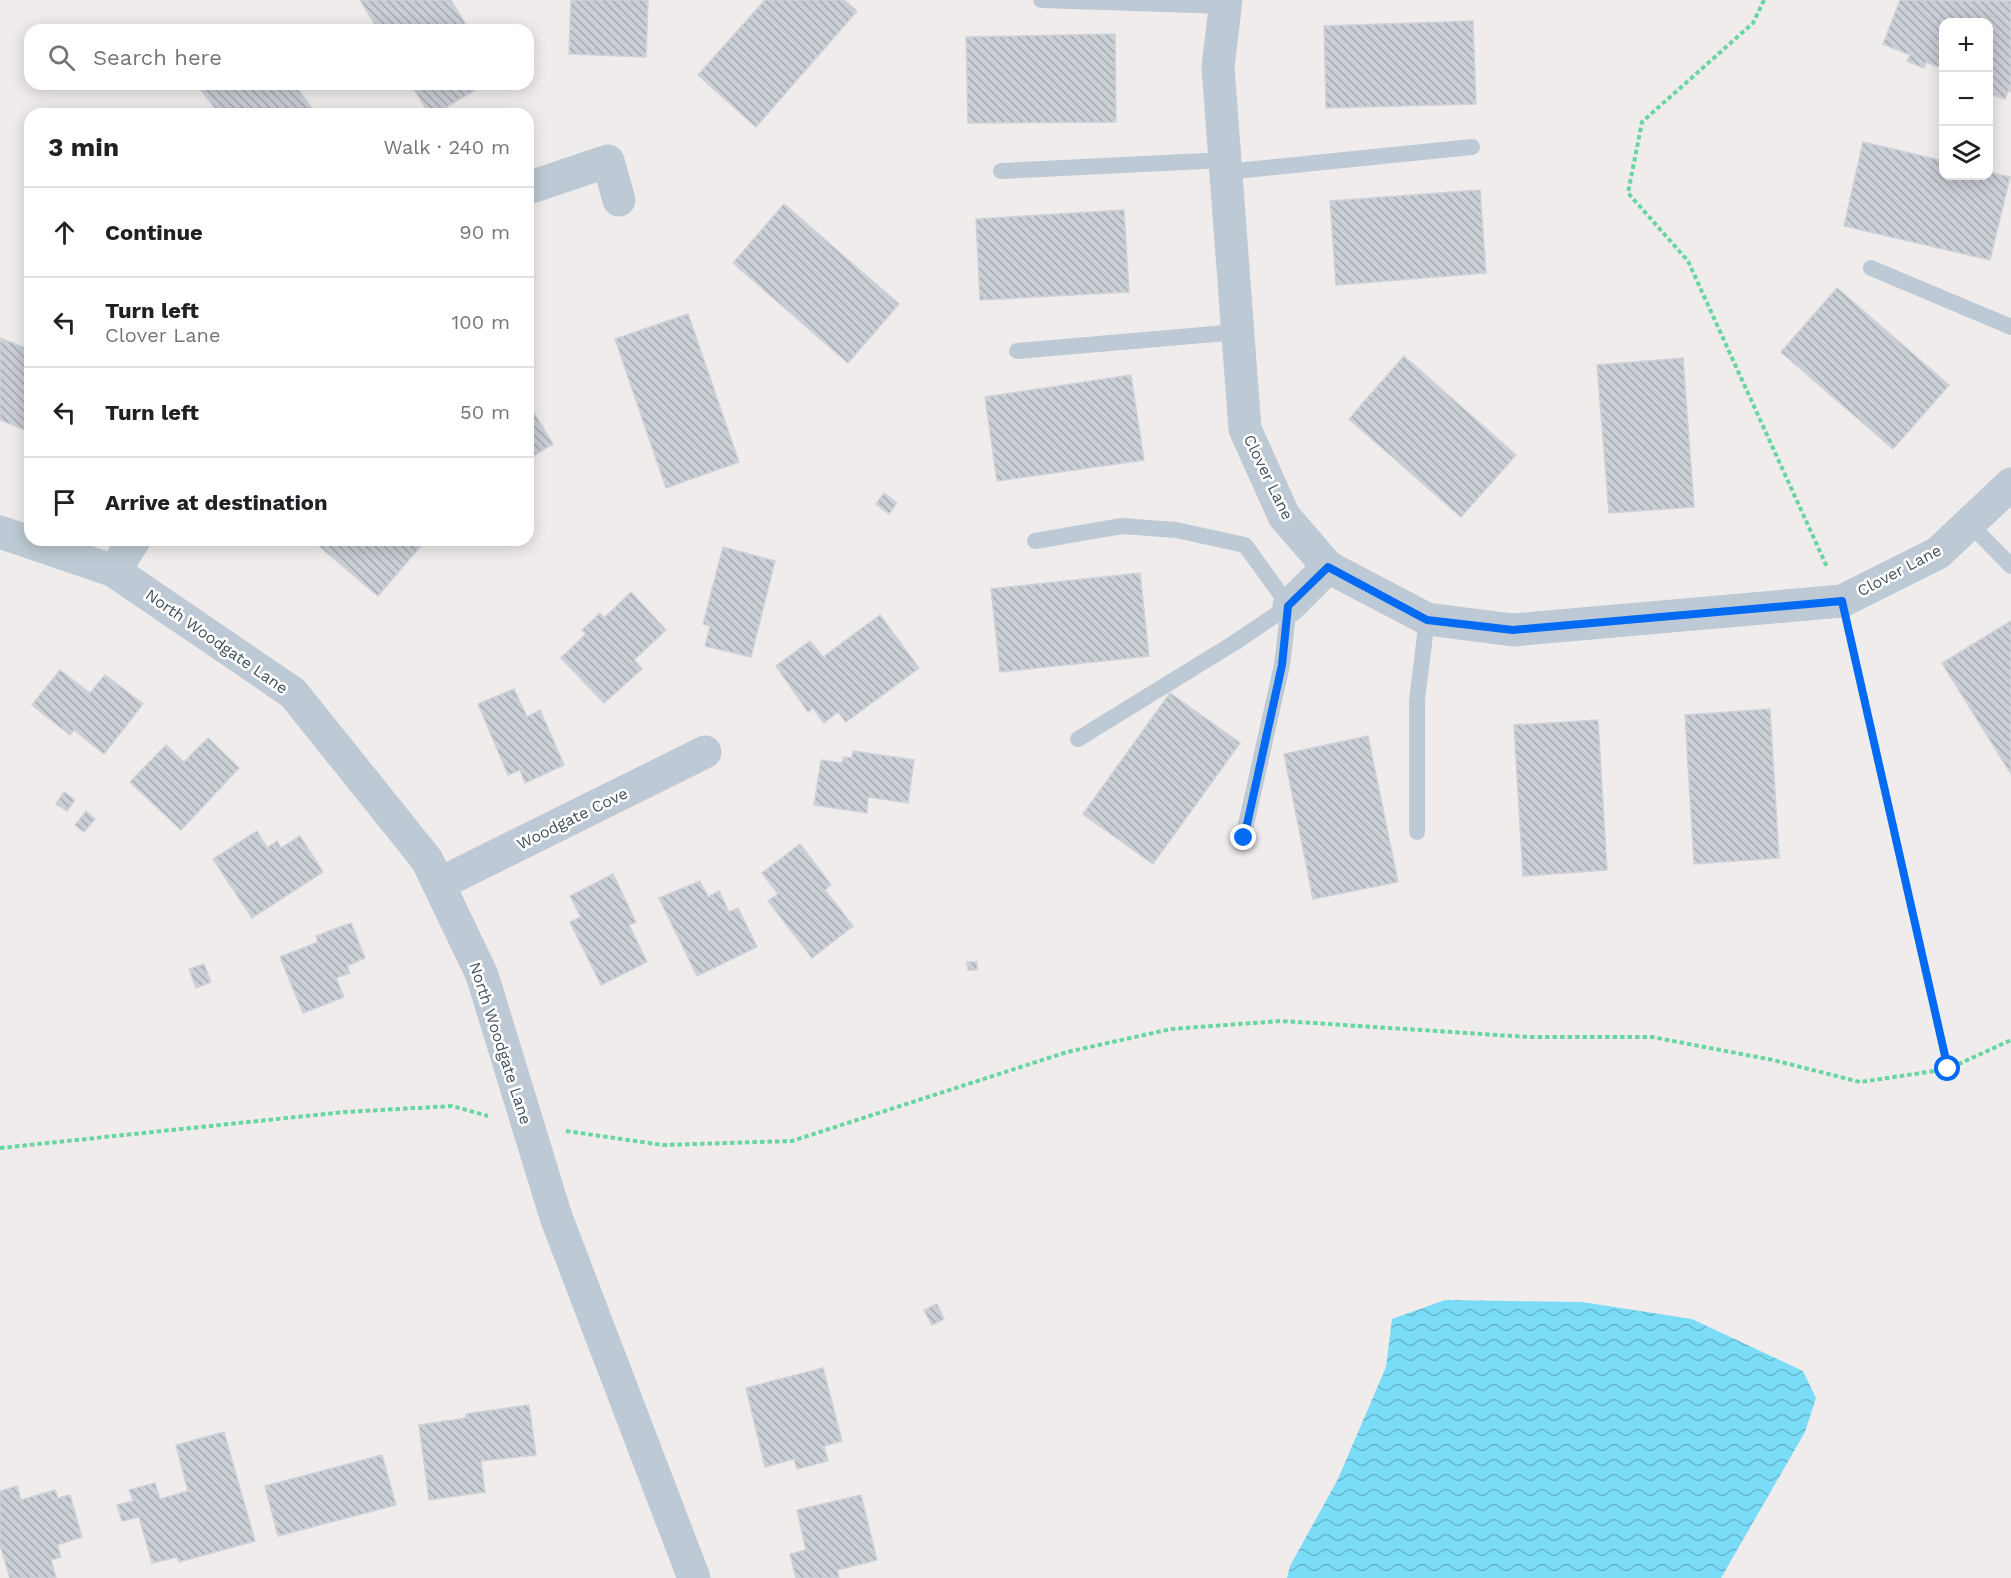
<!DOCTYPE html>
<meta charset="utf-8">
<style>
body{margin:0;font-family:"Work Sans",sans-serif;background:#f2f2f2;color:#202124}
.controls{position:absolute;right:18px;top:18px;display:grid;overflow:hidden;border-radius:12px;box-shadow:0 3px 15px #0003}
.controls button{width:54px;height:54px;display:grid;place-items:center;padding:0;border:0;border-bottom:2px solid #e0e0e0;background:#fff;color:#202124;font:30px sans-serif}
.stop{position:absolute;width:18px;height:18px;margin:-14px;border:4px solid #026af3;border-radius:50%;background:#fff}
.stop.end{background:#026af3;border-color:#fff;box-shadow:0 2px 6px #0008}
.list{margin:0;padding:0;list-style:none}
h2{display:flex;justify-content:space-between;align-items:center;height:78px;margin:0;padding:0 24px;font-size:26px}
h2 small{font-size:20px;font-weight:400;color:#757577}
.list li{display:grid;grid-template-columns:39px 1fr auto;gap:18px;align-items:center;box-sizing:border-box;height:90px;padding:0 24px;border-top:2px solid #e0e0e0}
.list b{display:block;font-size:22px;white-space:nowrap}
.list p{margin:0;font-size:20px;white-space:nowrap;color:#757577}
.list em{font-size:20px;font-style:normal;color:#757577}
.icon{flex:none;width:33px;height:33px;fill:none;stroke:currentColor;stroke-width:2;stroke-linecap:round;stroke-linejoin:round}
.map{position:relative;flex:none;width:2011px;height:1578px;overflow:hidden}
.search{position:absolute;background:#fff;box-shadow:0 3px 15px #0003;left:24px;top:24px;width:510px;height:66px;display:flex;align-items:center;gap:15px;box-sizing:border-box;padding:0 21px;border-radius:18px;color:#757577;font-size:22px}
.panel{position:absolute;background:#fff;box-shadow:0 3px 15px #0003;left:24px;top:108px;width:510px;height:438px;border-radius:18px}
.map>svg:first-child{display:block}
.water{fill:url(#water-waves)}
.building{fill:url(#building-back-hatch);stroke:#cfd2d9;stroke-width:1.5}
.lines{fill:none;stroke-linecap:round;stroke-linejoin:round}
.path{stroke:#67d6a0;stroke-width:4;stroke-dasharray:4.5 3;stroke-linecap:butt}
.lane{stroke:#bdc9d4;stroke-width:16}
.street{stroke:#bdc9d4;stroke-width:33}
.route{stroke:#026af3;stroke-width:8}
.labels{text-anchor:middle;stroke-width:5;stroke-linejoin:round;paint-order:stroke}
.street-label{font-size:16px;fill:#42505c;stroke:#fff}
</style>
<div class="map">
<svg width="2011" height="1578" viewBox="0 0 2011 1578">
<defs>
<pattern id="water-waves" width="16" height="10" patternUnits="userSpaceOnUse" patternTransform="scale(1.5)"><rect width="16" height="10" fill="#7bdcf7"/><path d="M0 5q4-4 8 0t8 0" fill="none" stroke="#66b5cb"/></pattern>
<pattern id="building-back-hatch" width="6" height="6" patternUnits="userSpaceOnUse" patternTransform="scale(1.5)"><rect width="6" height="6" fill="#caced5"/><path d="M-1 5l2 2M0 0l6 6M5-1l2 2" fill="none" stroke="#a6aab0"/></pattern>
</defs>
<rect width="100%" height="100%" fill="#f0ecec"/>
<polygon class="water" points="1445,1300 1582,1302 1692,1319 1803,1371 1816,1398 1805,1432 1721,1578 1287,1578 1290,1566 1338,1479 1386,1367 1392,1319"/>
<g class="building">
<polygon points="360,0 451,0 469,30 378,30"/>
<polygon points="571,0 648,0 646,57 569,54"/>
<polygon points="765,0 844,0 857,11 756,127 698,75"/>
<polygon points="1900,0 2011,1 2011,92 2008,91 2005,99 1990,94 1992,87 1988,86 1988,22 1944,22 1944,69 1926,62 1924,68 1907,61 1910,55 1883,44"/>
<polygon points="1473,21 1476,104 1326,108 1324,26"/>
<polygon points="1115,34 1116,122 968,123 966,37"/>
<polygon points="209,84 294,84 316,114 219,114 201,90"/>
<polygon points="411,84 485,84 435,114 429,114"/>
<polygon points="1863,142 1944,161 1944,176 1988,176 1988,172 2010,177 1990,260 1844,226"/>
<polygon points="1480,190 1486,273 1336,285 1330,201"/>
<polygon points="784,204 899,304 848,363 733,263"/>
<polygon points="1124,210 1129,292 980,300 976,219"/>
<polygon points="1837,288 1949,385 1893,449 1781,352"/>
<polygon points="688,314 739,462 666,488 615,339"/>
<polygon points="0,338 30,350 30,432 0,420"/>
<polygon points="1404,356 1516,455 1461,517 1349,419"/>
<polygon points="1683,358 1694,507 1609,513 1597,365"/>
<polygon points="1131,375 1144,460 997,481 985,397"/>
<polygon points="528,403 553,444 528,459"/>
<polygon points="884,493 897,503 889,514 876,504"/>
<polygon points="312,540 426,540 378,596"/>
<polygon points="723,547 775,561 751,657 705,646 710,626 703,624"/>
<polygon points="1140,573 1149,656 1000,672 991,589"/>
<polygon points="631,592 666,630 634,660 642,669 604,703 561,658 586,634 582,630 600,613 604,618"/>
<polygon points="880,615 919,668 846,722 838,712 824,723 813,708 808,712 776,666 810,641 823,657"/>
<polygon points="2011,621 2011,774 1942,663"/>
<polygon points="60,670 90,693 105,675 143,704 104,754 74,730 70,735 32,705"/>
<polygon points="514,689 527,717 540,710 564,765 525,783 520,770 508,775 478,704"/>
<polygon points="1170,693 1240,743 1153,864 1083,814"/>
<polygon points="1770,709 1779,858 1694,864 1685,715"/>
<polygon points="1598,720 1607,870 1523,876 1514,725"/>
<polygon points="1368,736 1398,882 1313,899 1284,754"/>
<polygon points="208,738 239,768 181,830 130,782 166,745 184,762"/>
<polygon points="853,751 914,760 908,803 868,797 867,813 814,805 821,760 842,763 844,757 852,758"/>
<polygon points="64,792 75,800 67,811 56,804"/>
<polygon points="86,811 95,819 84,832 75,825"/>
<polygon points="257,831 267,848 277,841 281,848 300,836 323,872 252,918 213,859"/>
<polygon points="800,844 831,885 825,890 853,926 812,958 768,901 778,894 762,873"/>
<polygon points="613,874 636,922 629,925 647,962 601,985 570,922 581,917 570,896"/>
<polygon points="700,881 708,897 719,891 729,912 738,908 757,947 697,976 659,898"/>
<polygon points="351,923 365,958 347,966 350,973 336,978 344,997 303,1013 280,957 318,942 316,936"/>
<polygon points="967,962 977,962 977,970 968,970"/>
<polygon points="204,964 211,982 196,988 189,969"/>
<polygon points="937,1304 944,1319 932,1325 924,1310"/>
<polygon points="823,1368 842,1441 824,1446 828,1461 797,1469 794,1459 765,1467 746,1388"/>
<polygon points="529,1405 536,1455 481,1461 485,1492 429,1500 419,1425 466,1418 466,1414"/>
<polygon points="224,1432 255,1541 179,1562 177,1557 152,1563 139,1517 122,1521 117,1505 133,1501 129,1490 155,1483 160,1499 188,1491 176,1445"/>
<polygon points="382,1455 396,1505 278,1536 265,1486"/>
<polygon points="17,1486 21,1500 55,1490 58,1498 70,1495 82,1537 57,1545 61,1557 51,1560 56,1578 10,1578 0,1545 0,1491"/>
<polygon points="861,1495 877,1560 837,1570 839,1578 796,1578 790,1554 806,1550 797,1510"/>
</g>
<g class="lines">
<g class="path">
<polyline points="1764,0 1753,23 1642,122 1628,193 1688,261 1827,567"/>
<polyline points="1849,634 1948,1069"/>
<polyline points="566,1131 663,1145 792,1141 1067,1052 1171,1029 1281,1021 1529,1037 1652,1037 1773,1060 1860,1082 1948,1069 2011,1040"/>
<polyline points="0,1148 344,1112 452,1106 488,1116"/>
</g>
<g class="lane">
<polyline points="1041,0 1226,6"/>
<polyline points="1001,171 1225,160"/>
<polyline points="1226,172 1472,147"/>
<polyline points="1871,268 2011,327"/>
<polyline points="1017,351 1238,332"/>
<polyline points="1969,523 2011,566"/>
<polyline points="1035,541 1122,526 1176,530 1245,545 1289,606 1282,665 1243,838"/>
<polyline points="1078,739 1234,643 1289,606"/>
<polyline points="1417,832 1417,700 1427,619"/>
</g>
<g class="street">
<polyline points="1226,0 1218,67 1245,429 1284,516 1328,567 1427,619 1513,630 1842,601 1938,553 2011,484"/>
<polyline points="528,188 608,161 619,200"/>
<polyline points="0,532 114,571 293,693 427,860 482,975 556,1217 694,1578"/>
<polyline points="114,571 134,540"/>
<polyline points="1289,606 1328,567"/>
<polyline points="439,884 705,752"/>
</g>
</g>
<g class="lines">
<polyline class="route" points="1244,838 1282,665 1288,606 1328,567 1427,620 1513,630 1842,601 1948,1069"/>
</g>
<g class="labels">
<g class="street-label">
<text transform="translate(1269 477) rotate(64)" y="6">Clover Lane</text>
<text transform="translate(1899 570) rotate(-28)" y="6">Clover Lane</text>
<text transform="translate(217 641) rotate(35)" y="6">North Woodgate Lane</text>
<text transform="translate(572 818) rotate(-26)" y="6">Woodgate Cove</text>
<text transform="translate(501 1043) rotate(72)" y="6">North Woodgate Lane</text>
</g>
</g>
</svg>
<div class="controls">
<button>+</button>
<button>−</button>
<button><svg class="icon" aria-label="layers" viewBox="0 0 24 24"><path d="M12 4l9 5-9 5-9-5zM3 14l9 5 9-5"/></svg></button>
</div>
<div class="stop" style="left:1948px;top:1069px"></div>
<div class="stop end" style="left:1244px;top:838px"></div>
<div class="search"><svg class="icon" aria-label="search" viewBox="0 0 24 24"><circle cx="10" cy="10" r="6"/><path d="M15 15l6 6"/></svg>Search here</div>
<section class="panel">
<h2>3 min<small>Walk · 240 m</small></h2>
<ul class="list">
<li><svg class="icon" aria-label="ahead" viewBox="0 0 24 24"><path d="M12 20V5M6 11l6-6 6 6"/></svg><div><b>Continue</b></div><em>90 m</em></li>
<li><svg class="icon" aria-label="left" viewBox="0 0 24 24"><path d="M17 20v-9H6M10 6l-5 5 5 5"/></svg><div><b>Turn left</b><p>Clover Lane</p></div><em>100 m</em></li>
<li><svg class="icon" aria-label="left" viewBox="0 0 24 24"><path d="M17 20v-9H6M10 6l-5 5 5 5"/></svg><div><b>Turn left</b></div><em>50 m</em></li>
<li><svg class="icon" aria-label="arrive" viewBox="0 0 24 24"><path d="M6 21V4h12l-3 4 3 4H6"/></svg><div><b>Arrive at destination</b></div></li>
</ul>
</section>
</div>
